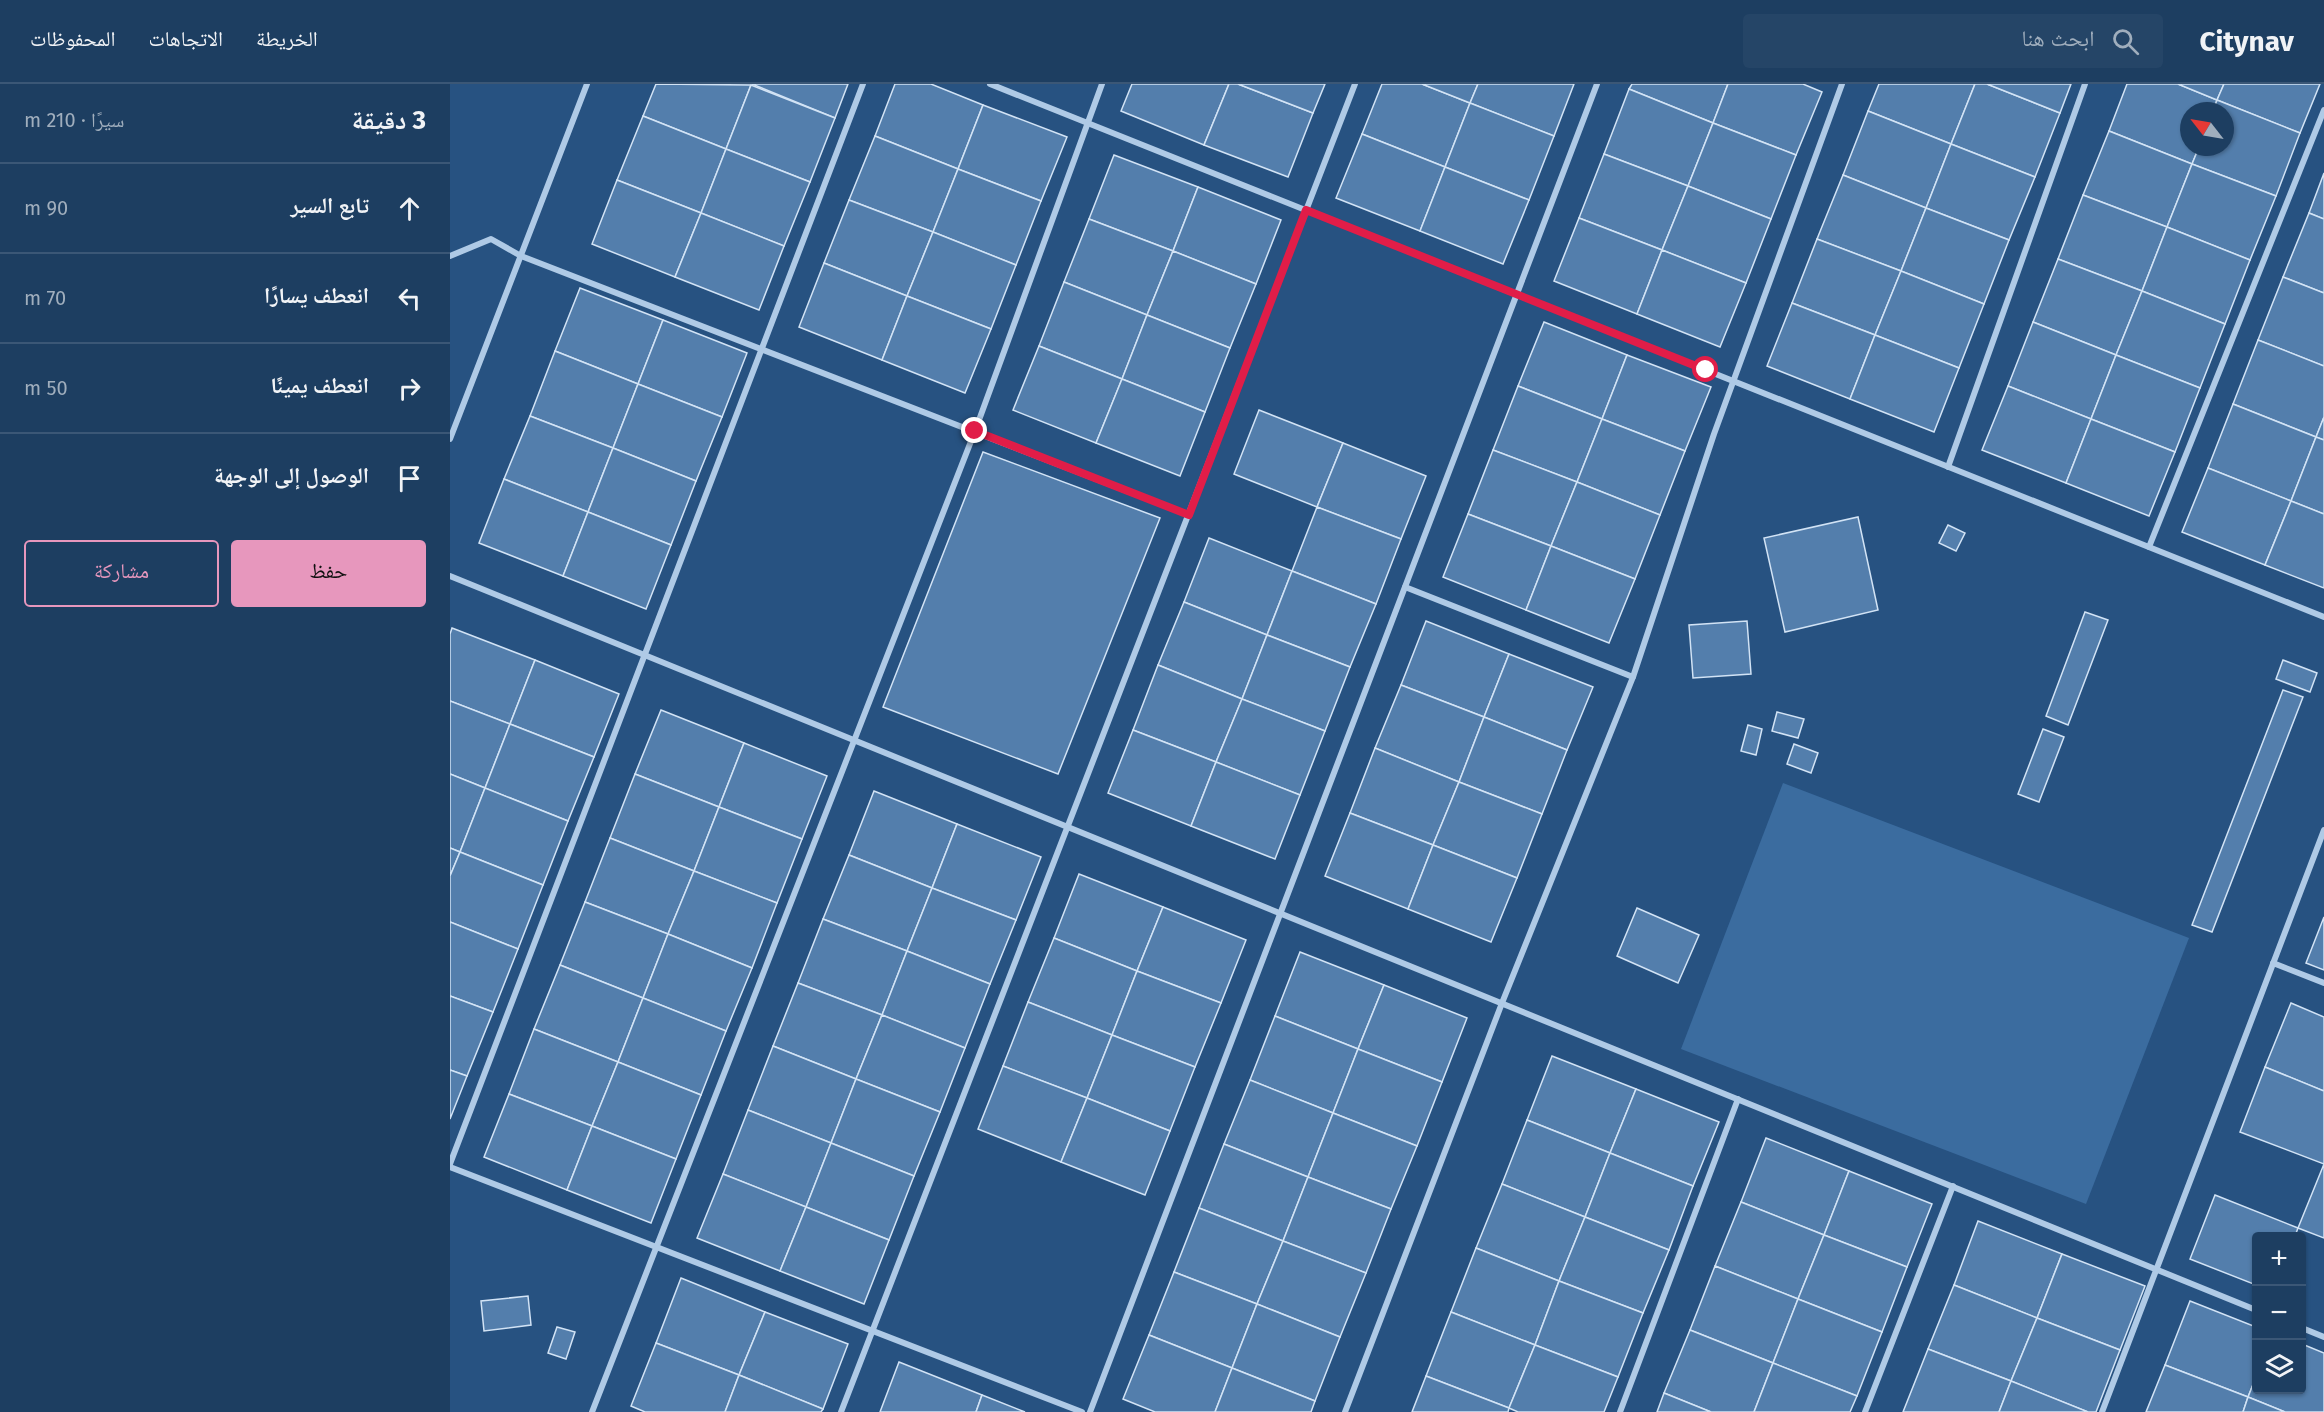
<!DOCTYPE html>
<html lang="ar">
<meta charset="utf-8">
<style>
body{margin:0;font-family:"Fira Sans","Noto Naskh Arabic",sans-serif;background:#254567;color:#f1f3f6;direction:rtl}
.controls{position:absolute;right:18px;bottom:18px;display:grid;overflow:hidden;border-radius:6px;box-shadow:0 2px 4px #0004}
.controls button{width:54px;height:54px;display:grid;place-items:center;padding:0;border:0;border-bottom:2px solid #3b5776;background:#1d3e61;color:#f1f3f6;font:30px sans-serif}
.compass{position:absolute;left:1730px;top:18px;width:54px;height:54px;border-radius:50%;background:#1d3e61;box-shadow:0 2px 4px #0004;rotate:301deg}
.stop{position:absolute;width:18px;height:18px;margin:-14px;border:4px solid #e11d48;border-radius:50%;background:#fff}
.stop.end{background:#e11d48;border-color:#fff;box-shadow:0 2px 6px #0008}
.list{margin:0;padding:0;list-style:none}
h2{display:flex;justify-content:space-between;align-items:center;height:78px;margin:0;padding:0 24px;font-size:26px}
h2 small{font-size:20px;font-weight:400;color:#a0aebd}
.list li{display:grid;grid-template-columns:39px 1fr auto;gap:18px;align-items:center;box-sizing:border-box;height:90px;padding:0 24px;border-top:2px solid #3b5776}
.list b{display:block;font-size:22px;white-space:nowrap}
.list em{font-size:20px;font-style:normal;color:#a0aebd}
.actions{display:flex;gap:12px;padding:18px 24px}
.actions a{flex:1;padding:14px 0;border:2px solid #e797bd;border-radius:6px;text-align:center;font-size:21px;color:#e797bd}
.actions .main{background:#e797bd;color:#111}
.icon{flex:none;width:33px;height:33px;fill:none;stroke:currentColor;stroke-width:2;stroke-linecap:round;stroke-linejoin:round}
.map{position:relative;flex:none;width:1874px;height:1328px;overflow:hidden;direction:ltr}
header{display:flex;align-items:center;gap:36px;box-sizing:border-box;height:84px;padding:0 30px;background:#1d3e61;border-bottom:2px solid #3b5776}
header strong{font-size:28px}
nav{display:flex;gap:33px;margin-inline-start:auto;font-size:21px}
.search{width:420px;height:54px;background:#254567;display:flex;align-items:center;gap:15px;box-sizing:border-box;padding:0 21px;border-radius:6px;color:#a0aebd;font-size:22px}
main{display:flex}
aside{flex:1;background:#1d3e61}
.map>svg:first-child{display:block}
.pitch{fill:#3b6c9f}
.building{fill:#537eac;stroke:#d2e3f5;stroke-width:1.5}
.lines{fill:none;stroke-linecap:round;stroke-linejoin:round}
.street{stroke:#afcae6;stroke-width:6}
.route{stroke:#e11d48;stroke-width:8}
</style>
<header>
<strong>Citynav</strong>
<div class="search"><svg class="icon" aria-label="search" viewBox="0 0 24 24"><circle cx="10" cy="10" r="6"/><path d="M15 15l6 6"/></svg>ابحث هنا</div>
<nav><a>الخريطة</a><a>الاتجاهات</a><a>المحفوظات</a></nav>
</header>
<main>
<div class="map">
<svg width="1874" height="1328" viewBox="0 0 1874 1328">
<rect width="100%" height="100%" fill="#275281"/>
<polygon class="pitch" points="1333,699 1739,854 1636,1120 1231,965"/>
<g class="building">
<polygon points="206,0 301,1 276,65 193,32"/>
<polygon points="302,0 398,0 385,34"/>
<polygon points="445,0 481,0 533,21 508,85 425,52"/>
<polygon points="682,0 779,0 754,61 671,27"/>
<polygon points="779,0 788,0 863,29 838,93 754,61"/>
<polygon points="788,0 875,0 863,29"/>
<polygon points="932,0 972,0 1020,19 995,83 912,50"/>
<polygon points="972,0 1028,0 1020,19"/>
<polygon points="1028,0 1124,0 1104,52 1020,19"/>
<polygon points="1182,0 1278,0 1263,39 1179,5"/>
<polygon points="1278,0 1353,0 1372,8 1346,71 1263,39"/>
<polygon points="1429,0 1525,0 1501,60 1418,27"/>
<polygon points="1525,0 1537,0 1610,29 1585,93 1501,60"/>
<polygon points="1537,0 1621,0 1610,29"/>
<polygon points="1677,0 1728,0 1767,16 1763,27 1739,27 1739,63 1749,63 1742,80 1659,47"/>
<polygon points="1728,0 1774,0 1767,16"/>
<polygon points="1774,0 1870,0 1850,49 1767,16"/>
<polygon points="301,1 385,34 360,98 276,65"/>
<polygon points="1179,5 1263,39 1238,102 1154,70"/>
<polygon points="1767,16 1850,49 1826,112 1742,80 1749,63 1775,63 1775,27 1763,27"/>
<polygon points="1020,19 1104,52 1079,116 995,83"/>
<polygon points="533,21 617,53 591,117 508,85"/>
<polygon points="1418,27 1501,60 1476,124 1393,91"/>
<polygon points="193,32 276,65 251,129 167,96"/>
<polygon points="1263,39 1346,71 1321,135 1238,102"/>
<polygon points="1659,47 1742,80 1717,143 1633,111"/>
<polygon points="912,50 995,83 970,147 886,114"/>
<polygon points="425,52 508,85 483,148 399,116"/>
<polygon points="1501,60 1585,93 1559,156 1476,124"/>
<polygon points="276,65 360,98 334,162 251,129"/>
<polygon points="1154,70 1238,102 1212,166 1129,134"/>
<polygon points="664,71 748,103 723,167 639,135"/>
<polygon points="1742,80 1826,112 1800,176 1717,143"/>
<polygon points="995,83 1079,116 1053,180 970,147"/>
<polygon points="508,85 591,117 566,181 483,148"/>
<polygon points="1874,89 1874,135 1859,129"/>
<polygon points="1393,91 1476,124 1451,187 1367,155"/>
<polygon points="167,96 251,129 225,193 142,160"/>
<polygon points="1238,102 1321,135 1296,199 1212,166"/>
<polygon points="748,103 831,136 806,200 723,167"/>
<polygon points="1633,111 1717,143 1692,207 1608,175"/>
<polygon points="399,116 483,148 457,212 374,179"/>
<polygon points="1476,124 1559,156 1534,220 1451,187"/>
<polygon points="251,129 334,162 309,226 225,193"/>
<polygon points="1859,129 1874,135 1874,209 1833,193"/>
<polygon points="1129,134 1212,166 1187,230 1104,197"/>
<polygon points="639,135 723,167 697,231 614,198"/>
<polygon points="1717,143 1800,176 1775,240 1692,207"/>
<polygon points="483,148 566,181 541,245 457,212"/>
<polygon points="1367,155 1451,187 1425,251 1342,219"/>
<polygon points="1212,166 1296,199 1270,263 1187,230"/>
<polygon points="723,167 806,200 780,264 697,231"/>
<polygon points="1608,175 1692,207 1666,271 1583,238"/>
<polygon points="374,179 457,212 432,276 349,243"/>
<polygon points="1451,187 1534,220 1509,284 1425,251"/>
<polygon points="1833,193 1874,209 1874,282 1808,256"/>
<polygon points="614,198 697,231 672,295 589,262"/>
<polygon points="130,204 213,236 188,300 105,267"/>
<polygon points="1692,207 1775,240 1750,304 1666,271"/>
<polygon points="457,212 541,245 515,309 432,276"/>
<polygon points="1342,219 1425,251 1400,315 1317,282"/>
<polygon points="697,231 780,264 755,328 672,295"/>
<polygon points="213,236 297,269 272,333 188,300"/>
<polygon points="1094,238 1177,271 1152,335 1068,302"/>
<polygon points="1583,238 1666,271 1641,335 1558,302"/>
<polygon points="1425,251 1509,284 1484,348 1400,315"/>
<polygon points="1808,256 1874,282 1874,333 1866,353 1783,320"/>
<polygon points="589,262 672,295 646,359 563,326"/>
<polygon points="105,267 188,300 163,364 80,332"/>
<polygon points="1177,271 1261,303 1235,367 1152,335"/>
<polygon points="1666,271 1750,304 1725,368 1641,335"/>
<polygon points="672,295 755,328 730,392 646,359"/>
<polygon points="188,300 272,333 246,397 163,364"/>
<polygon points="1068,302 1152,335 1127,398 1043,366"/>
<polygon points="1558,302 1641,335 1616,399 1532,366"/>
<polygon points="1783,320 1866,353 1841,417 1758,384"/>
<polygon points="809,326 893,359 867,423 784,390"/>
<polygon points="80,332 163,364 138,428 54,395"/>
<polygon points="1874,333 1874,356 1866,353"/>
<polygon points="1152,335 1235,367 1210,431 1127,398"/>
<polygon points="1641,335 1725,368 1699,432 1616,399"/>
<polygon points="1866,353 1874,356 1874,430 1841,417"/>
<polygon points="893,359 976,392 951,455 867,423"/>
<polygon points="163,364 246,397 221,461 138,428"/>
<polygon points="1043,366 1127,398 1101,462 1018,430"/>
<polygon points="533,368 710,434 608,690 433,623"/>
<polygon points="1758,384 1841,417 1815,481 1732,448"/>
<polygon points="54,395 138,428 113,492 29,459"/>
<polygon points="1127,398 1210,431 1185,495 1101,462"/>
<polygon points="1841,417 1874,430 1874,504 1815,481"/>
<polygon points="867,423 951,455 926,520 842,487"/>
<polygon points="138,428 221,461 196,525 113,492"/>
<polygon points="1018,430 1101,462 1076,526 993,493"/>
<polygon points="1408,433 1428,526 1335,548 1314,454"/>
<polygon points="1498,441 1515,449 1506,467 1489,459"/>
<polygon points="759,454 842,487 817,551 734,518"/>
<polygon points="1101,462 1185,495 1159,559 1076,526"/>
<polygon points="842,487 926,520 900,583 817,551"/>
<polygon points="734,518 817,551 792,615 708,581"/>
<polygon points="1635,528 1658,536 1618,641 1596,632"/>
<polygon points="976,537 1059,570 1034,633 951,601"/>
<polygon points="1297,537 1301,590 1243,594 1239,541"/>
<polygon points="2,544 85,576 60,640 0,617 0,550"/>
<polygon points="817,551 900,583 875,647 792,615"/>
<polygon points="1059,570 1143,603 1117,666 1034,633"/>
<polygon points="85,576 169,610 144,673 60,640"/>
<polygon points="1833,576 1867,589 1860,608 1826,595"/>
<polygon points="708,581 792,615 766,678 683,646"/>
<polygon points="951,601 1034,633 1009,698 925,664"/>
<polygon points="1833,606 1853,613 1762,848 1742,841"/>
<polygon points="792,615 875,647 850,711 766,678"/>
<polygon points="0,617 60,640 35,704 0,690"/>
<polygon points="211,626 294,659 269,723 185,690"/>
<polygon points="1327,628 1354,635 1348,654 1322,647"/>
<polygon points="1034,633 1117,666 1092,730 1009,698"/>
<polygon points="60,640 144,673 118,737 35,704"/>
<polygon points="1298,641 1312,645 1306,671 1291,667"/>
<polygon points="1593,645 1614,653 1589,718 1568,710"/>
<polygon points="683,646 766,678 741,742 658,709"/>
<polygon points="294,659 377,692 352,755 269,723"/>
<polygon points="1344,660 1368,669 1361,689 1337,680"/>
<polygon points="925,664 1009,698 983,761 900,729"/>
<polygon points="766,678 850,711 825,775 741,742"/>
<polygon points="0,690 35,704 10,768 0,764"/>
<polygon points="185,690 269,723 244,787 160,754"/>
<polygon points="1009,698 1092,730 1067,794 983,761"/>
<polygon points="35,704 118,737 93,801 10,768"/>
<polygon points="424,707 507,740 482,804 399,771"/>
<polygon points="269,723 352,755 327,819 244,787"/>
<polygon points="900,729 983,761 958,825 875,792"/>
<polygon points="507,740 591,773 566,836 482,804"/>
<polygon points="160,754 244,787 218,850 135,818"/>
<polygon points="983,761 1067,794 1041,858 958,825"/>
<polygon points="0,764 10,768 0,792"/>
<polygon points="10,768 93,801 68,865 0,838 0,792"/>
<polygon points="399,771 482,804 457,867 373,835"/>
<polygon points="244,787 327,819 302,884 218,850"/>
<polygon points="629,790 713,823 687,887 604,854"/>
<polygon points="482,804 566,836 540,900 457,867"/>
<polygon points="135,818 218,850 193,914 110,881"/>
<polygon points="713,823 796,856 771,919 687,887"/>
<polygon points="1187,824 1249,851 1228,899 1167,872"/>
<polygon points="1874,833 1874,886 1856,879"/>
<polygon points="373,835 457,867 432,931 348,899"/>
<polygon points="0,838 68,865 43,928 0,912"/>
<polygon points="218,850 302,884 276,947 193,914"/>
<polygon points="604,854 687,887 662,951 578,918"/>
<polygon points="457,867 540,900 515,964 432,931"/>
<polygon points="850,868 934,901 908,965 825,932"/>
<polygon points="110,881 193,914 168,978 84,945"/>
<polygon points="687,887 771,919 745,983 662,951"/>
<polygon points="348,899 432,931 406,995 323,962"/>
<polygon points="934,901 1017,934 992,998 908,965"/>
<polygon points="0,912 43,928 17,992 0,986"/>
<polygon points="193,914 276,947 251,1011 168,978"/>
<polygon points="578,918 662,951 637,1014 553,982"/>
<polygon points="1841,919 1874,933 1874,1007 1815,983"/>
<polygon points="432,931 515,964 490,1028 406,995"/>
<polygon points="825,932 908,965 883,1029 800,996"/>
<polygon points="84,945 168,978 142,1042 59,1010"/>
<polygon points="662,951 745,983 720,1047 637,1014"/>
<polygon points="323,962 406,995 381,1059 298,1026"/>
<polygon points="908,965 992,998 967,1062 883,1029"/>
<polygon points="1102,972 1186,1005 1160,1069 1077,1036"/>
<polygon points="168,978 251,1011 226,1075 142,1042"/>
<polygon points="553,982 637,1014 611,1078 528,1045"/>
<polygon points="1815,983 1874,1007 1874,1080 1790,1048"/>
<polygon points="0,986 17,992 0,1035"/>
<polygon points="406,995 490,1028 464,1092 381,1059"/>
<polygon points="800,996 883,1029 858,1093 774,1060"/>
<polygon points="1186,1005 1269,1038 1243,1102 1160,1069"/>
<polygon points="59,1010 142,1042 117,1106 34,1073"/>
<polygon points="637,1014 720,1047 695,1111 611,1078"/>
<polygon points="298,1026 381,1059 356,1123 273,1090"/>
<polygon points="883,1029 967,1062 941,1125 858,1093"/>
<polygon points="1077,1036 1160,1069 1135,1133 1052,1100"/>
<polygon points="142,1042 226,1075 201,1139 117,1106"/>
<polygon points="1316,1054 1399,1087 1374,1151 1291,1118"/>
<polygon points="381,1059 464,1092 439,1156 356,1123"/>
<polygon points="774,1060 858,1093 833,1157 749,1124"/>
<polygon points="1160,1069 1243,1102 1219,1166 1135,1133"/>
<polygon points="1874,1080 1874,1154 1848,1144"/>
<polygon points="1399,1087 1482,1120 1457,1183 1374,1151"/>
<polygon points="273,1090 356,1123 330,1187 247,1154"/>
<polygon points="858,1093 941,1125 916,1189 833,1157"/>
<polygon points="1052,1100 1135,1133 1109,1197 1026,1164"/>
<polygon points="1765,1111 1848,1144 1845,1152 1806,1152 1806,1201 1740,1175"/>
<polygon points="1291,1118 1374,1151 1348,1215 1265,1182"/>
<polygon points="356,1123 439,1156 414,1220 330,1187"/>
<polygon points="749,1124 833,1157 807,1220 724,1188"/>
<polygon points="1135,1133 1219,1166 1193,1229 1109,1197"/>
<polygon points="1528,1137 1612,1170 1587,1234 1504,1201"/>
<polygon points="1374,1151 1457,1183 1432,1248 1348,1215"/>
<polygon points="833,1157 916,1189 890,1253 807,1220"/>
<polygon points="1026,1164 1109,1197 1085,1261 1001,1228"/>
<polygon points="1612,1170 1695,1202 1670,1266 1587,1234"/>
<polygon points="1265,1182 1348,1215 1323,1279 1240,1246"/>
<polygon points="724,1188 807,1220 782,1284 699,1251"/>
<polygon points="231,1194 315,1228 289,1291 206,1259"/>
<polygon points="1109,1197 1193,1229 1168,1293 1085,1261"/>
<polygon points="1504,1201 1587,1234 1561,1297 1478,1265"/>
<polygon points="78,1212 81,1241 34,1247 31,1217"/>
<polygon points="1348,1215 1432,1248 1407,1312 1323,1279"/>
<polygon points="1740,1217 1806,1243 1806,1293 1798,1313 1715,1281"/>
<polygon points="807,1220 890,1253 865,1317 782,1284"/>
<polygon points="315,1228 398,1260 373,1325 289,1291"/>
<polygon points="1001,1228 1085,1261 1059,1324 976,1292"/>
<polygon points="1587,1234 1670,1266 1646,1328 1638,1328 1561,1297"/>
<polygon points="107,1243 125,1248 116,1275 98,1269"/>
<polygon points="1240,1246 1323,1279 1304,1328 1261,1328 1214,1309"/>
<polygon points="699,1251 782,1284 765,1328 705,1328 673,1315"/>
<polygon points="206,1259 289,1291 275,1328 195,1328 181,1322"/>
<polygon points="1852,1260 1874,1269 1874,1328 1835,1328 1798,1313 1806,1293 1806,1306 1852,1306"/>
<polygon points="1085,1261 1168,1293 1154,1328 1068,1328 1059,1324"/>
<polygon points="1478,1265 1561,1297 1549,1328 1453,1328"/>
<polygon points="449,1278 532,1311 526,1328 430,1328"/>
<polygon points="1323,1279 1407,1312 1400,1328 1304,1328"/>
<polygon points="1715,1281 1798,1313 1793,1328 1696,1328"/>
<polygon points="782,1284 865,1317 861,1328 765,1328"/>
<polygon points="289,1291 373,1325 371,1328 275,1328"/>
<polygon points="976,1292 1059,1324 1058,1328 962,1328"/>
<polygon points="1561,1297 1638,1328 1549,1328"/>
<polygon points="1214,1309 1261,1328 1207,1328"/>
<polygon points="532,1311 575,1328 526,1328"/>
<polygon points="1798,1313 1835,1328 1793,1328"/>
</g>
<g class="lines">
<g class="street">
<polyline points="540,0 1874,533"/>
<polyline points="0,172 41,155 71,172 739,431"/>
<polyline points="0,355 137,0"/>
<polyline points="1498,383 1635,0"/>
<polyline points="1699,463 1874,26"/>
<polyline points="0,492 1806,1226"/>
<polyline points="955,503 1183,593"/>
<polyline points="1823,879 1874,899"/>
<polyline points="0,1080 413,0"/>
<polyline points="0,1083 632,1328"/>
<polyline points="1852,1244 1874,1253"/>
<polyline points="142,1328 525,347 652,0"/>
<polyline points="391,1328 905,0"/>
<polyline points="640,1328 1147,0"/>
<polyline points="895,1328 1052,919 1183,593 1264,350 1392,0"/>
<polyline points="1170,1328 1288,1015"/>
<polyline points="1415,1328 1503,1102"/>
<polyline points="1652,1328 1874,746"/>
</g>
</g>
<g class="lines">
<polyline class="route" points="525,347 739,431 856,126 1256,286"/>
</g>
</svg>
<div class="controls">
<button>+</button>
<button>−</button>
<button><svg class="icon" aria-label="layers" viewBox="0 0 24 24"><path d="M12 4l9 5-9 5-9-5zM3 14l9 5 9-5"/></svg></button>
</div>
<svg class="compass" viewBox="-18 -18 36 36"><path d="M0-13l5 13h-10z" fill="#e53935"/><path d="M0 13l5-13h-10z" fill="#a0aebd"/></svg>
<div class="stop" style="left:1256px;top:286px"></div>
<div class="stop end" style="left:525px;top:347px"></div>
</div>
<aside>
<h2>3 دقيقة<small>سيرًا · 210 m</small></h2>
<ul class="list">
<li><svg class="icon" aria-label="ahead" viewBox="0 0 24 24"><path d="M12 20V5M6 11l6-6 6 6"/></svg><div><b>تابع السير</b></div><em>90 m</em></li>
<li><svg class="icon" aria-label="left" viewBox="0 0 24 24"><path d="M17 20v-9H6M10 6l-5 5 5 5"/></svg><div><b>انعطف يسارًا</b></div><em>70 m</em></li>
<li><svg class="icon" aria-label="right" viewBox="0 0 24 24"><path d="M7 20v-9h11M14 6l5 5-5 5"/></svg><div><b>انعطف يمينًا</b></div><em>50 m</em></li>
<li><svg class="icon" aria-label="arrive" viewBox="0 0 24 24"><path d="M6 21V4h12l-3 4 3 4H6"/></svg><div><b>الوصول إلى الوجهة</b></div></li>
</ul>
<div class="actions"><a class="main">حفظ</a><a>مشاركة</a></div>
</aside>
</main>
